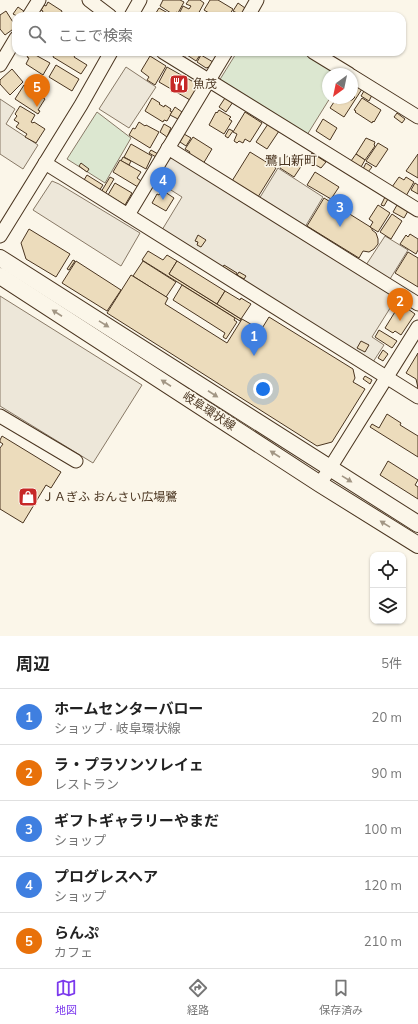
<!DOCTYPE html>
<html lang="ja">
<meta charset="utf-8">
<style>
body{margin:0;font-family:Mulish,"Noto Sans JP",sans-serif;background:#f2f2f2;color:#222}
.controls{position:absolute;right:12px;bottom:12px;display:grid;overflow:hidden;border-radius:8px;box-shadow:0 1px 3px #0004}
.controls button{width:36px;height:36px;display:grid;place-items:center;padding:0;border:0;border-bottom:1px solid #e0e0e0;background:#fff;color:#222;font:20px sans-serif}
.compass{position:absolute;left:322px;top:68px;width:36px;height:36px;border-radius:50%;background:#fff;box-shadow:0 1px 3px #0004;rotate:213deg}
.you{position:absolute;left:263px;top:389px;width:14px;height:14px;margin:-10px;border:3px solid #fff;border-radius:50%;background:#1a73e8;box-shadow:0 0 0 6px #1a73e833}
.badge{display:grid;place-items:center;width:26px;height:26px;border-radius:50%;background:#7c3aed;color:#fff;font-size:13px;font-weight:700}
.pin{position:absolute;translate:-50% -33px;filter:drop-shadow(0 1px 2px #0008)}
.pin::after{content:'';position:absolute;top:21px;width:14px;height:12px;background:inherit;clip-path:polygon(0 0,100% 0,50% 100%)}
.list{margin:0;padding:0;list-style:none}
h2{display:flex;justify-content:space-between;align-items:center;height:52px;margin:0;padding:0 16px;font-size:17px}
h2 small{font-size:13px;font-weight:400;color:#767676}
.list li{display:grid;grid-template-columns:26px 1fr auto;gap:12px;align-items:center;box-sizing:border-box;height:56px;padding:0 16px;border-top:1px solid #e0e0e0}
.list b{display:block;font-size:15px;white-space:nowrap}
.list p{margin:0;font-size:13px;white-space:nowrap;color:#767676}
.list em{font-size:13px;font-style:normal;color:#767676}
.icon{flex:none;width:22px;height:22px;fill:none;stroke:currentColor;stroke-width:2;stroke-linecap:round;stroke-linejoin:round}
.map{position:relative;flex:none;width:418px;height:636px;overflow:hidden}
.search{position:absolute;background:#fff;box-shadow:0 1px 3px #0004;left:12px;right:12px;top:12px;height:44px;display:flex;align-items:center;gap:10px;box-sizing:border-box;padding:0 14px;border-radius:12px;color:#767676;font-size:15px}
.sheet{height:332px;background:#fff}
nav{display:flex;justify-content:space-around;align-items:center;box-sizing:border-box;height:56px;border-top:1px solid #e0e0e0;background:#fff;font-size:11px;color:#767676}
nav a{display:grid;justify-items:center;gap:2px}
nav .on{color:#7c3aed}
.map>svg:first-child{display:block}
.green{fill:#dce7d0;stroke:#887966}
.parking{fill:#ede7d9;stroke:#887966}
.building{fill:#ecdcbc;stroke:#4a3520}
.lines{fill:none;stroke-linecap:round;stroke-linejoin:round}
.minor-casing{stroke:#4a3520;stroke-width:15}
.major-casing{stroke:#4a3520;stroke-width:18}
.minor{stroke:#fbf6e9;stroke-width:13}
.major{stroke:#fbf6e9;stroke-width:16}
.oneway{fill:#a29684}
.labels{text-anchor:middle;stroke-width:3;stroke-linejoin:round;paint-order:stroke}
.poi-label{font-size:12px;fill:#4a3520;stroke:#fbf6e9;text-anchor:start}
.street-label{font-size:12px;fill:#4a3520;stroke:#fbf6e9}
.neighbourhood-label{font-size:13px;fill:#4a3520;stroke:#fbf6e9}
</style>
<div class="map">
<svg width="418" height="636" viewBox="0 0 418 636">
<rect width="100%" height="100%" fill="#fbf6e9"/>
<g class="green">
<polygon points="237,52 303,52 338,74 328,74 328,98 330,98 307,135 219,81"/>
<polygon points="97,112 131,138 105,183 67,159"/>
</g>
<g class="parking">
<polygon points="126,67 156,87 129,128 99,109"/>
<polygon points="0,99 15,109 6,124 38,145 23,169 0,154"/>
<polygon points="173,158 397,297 372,337 384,345 373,362 162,230 182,197 155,180 169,159"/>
<polygon points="278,168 323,197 305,227 259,199"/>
<polygon points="52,181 59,184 140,233 121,266 33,210"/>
<polygon points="385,236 408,250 390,279 366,265"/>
<polygon points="0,296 142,385 93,463 0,406"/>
</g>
<g class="building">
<polygon points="163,0 180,0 184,2 178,13 176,12 174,15 160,6"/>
<polygon points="189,0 200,0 204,3 197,16 181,16 179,14 183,6 189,9 191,6 186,4"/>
<polygon points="210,0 218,0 233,9 229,16 214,16 204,10"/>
<polygon points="48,2 62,11 60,16 47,16 42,13 43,11 41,10 44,5 46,6"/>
<polygon points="238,3 245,8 241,15 233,11"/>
<polygon points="18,7 25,12 22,16 17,16 13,14"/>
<polygon points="159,8 173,16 154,16"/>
<polygon points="6,11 16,27 5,35 0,29 0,15"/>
<polygon points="30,52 50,63 43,75 26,64 29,58 27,57"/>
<polygon points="55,52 77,52 74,57 87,65 81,74 53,57"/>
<polygon points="178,52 202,52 196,61 187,55 186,56"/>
<polygon points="201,55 213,62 209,67 206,68 197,62"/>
<polygon points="150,56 166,66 155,85 147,80 149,77 141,71"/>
<polygon points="56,65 79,79 72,91 49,77"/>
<polygon points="167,67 199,85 190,100 159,82"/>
<polygon points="12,69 23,82 10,95 0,84 0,80"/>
<polygon points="355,84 362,89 344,117 330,108 334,102 337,103 338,101 352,100 355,97 352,95 352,89"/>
<polygon points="24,85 45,99 38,110 40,111 38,114 15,99"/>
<polygon points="364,91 372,95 369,101 361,96"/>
<polygon points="152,98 160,103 159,104 164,107 165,105 171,109 170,111 172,112 167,121 164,120 163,122 145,111"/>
<polygon points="225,98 233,102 226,112 219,107"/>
<polygon points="362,98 381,110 374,122 373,121 372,123 355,112 356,111 354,110"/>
<polygon points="20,106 35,115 31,122 33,123 34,122 45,129 36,143 25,137 27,134 16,127 19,123 14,120 17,116 15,114"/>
<polygon points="175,107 182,112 178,119 170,115"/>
<polygon points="219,110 231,117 229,119 232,121 224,134 209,125 216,112 217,113"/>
<polygon points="245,112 262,123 250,142 245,139 243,143 239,141 237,143 234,141 237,134 233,132"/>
<polygon points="397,113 405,119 402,123 394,117"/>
<polygon points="323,119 337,128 330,140 316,131"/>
<polygon points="139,122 145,126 146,125 159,132 150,148 129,135 133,128 135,129"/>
<polygon points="164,124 171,128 167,137 160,132"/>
<polygon points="268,124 279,131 267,149 256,142"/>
<polygon points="229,129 233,131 228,138 225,136"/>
<polygon points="184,134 191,138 186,146 180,142"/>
<polygon points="193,137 212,149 203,164 188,155 190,152 185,149"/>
<polygon points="366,138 375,142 374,145 375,146 365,160 356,154"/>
<polygon points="378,143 388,149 376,167 366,161"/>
<polygon points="131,144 152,156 146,169 124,157"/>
<polygon points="151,150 158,154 156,157 149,153"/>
<polygon points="250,152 276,168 258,197 232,181"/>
<polygon points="312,153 326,162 321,168 307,160"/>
<polygon points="356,154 365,160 361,167 351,161"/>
<polygon points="418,154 418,178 406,171"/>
<polygon points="287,156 292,159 293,157 299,160 297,163 302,165 294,177 280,168"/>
<polygon points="123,157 131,161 129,165 121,161"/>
<polygon points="120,160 141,172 137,178 141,181 138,187 113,172"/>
<polygon points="81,163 89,169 87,172 79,166"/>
<polygon points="366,163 372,167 368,172 363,169"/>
<polygon points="315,172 339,187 331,199 307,185"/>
<polygon points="87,175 103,185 99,191 84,180"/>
<polygon points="110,177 114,179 105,194 101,192"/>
<polygon points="399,177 404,180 406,177 414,182 406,196 392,187"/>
<polygon points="115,183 132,193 125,205 108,195"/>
<polygon points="415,183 418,185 418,194 411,190"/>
<polygon points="162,190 174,198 166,211 152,203 157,194 159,195"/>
<polygon points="385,197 388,199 384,206 381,205"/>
<polygon points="324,198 372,228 372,230 376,233 378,239 378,244 374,249 369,252 363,251 359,258 307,226"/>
<polygon points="378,205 390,213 378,232 370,227 373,222 369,219"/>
<polygon points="397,205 408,211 404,218 393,212"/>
<polygon points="392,214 402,221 391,239 380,232"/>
<polygon points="29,229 70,254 56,277 26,259 21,243"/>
<polygon points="410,234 418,239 418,250 416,254 400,244 406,235 408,237"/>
<polygon points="198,235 206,240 201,247 197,245 198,242 195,241"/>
<polygon points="148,251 163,260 167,255 177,261 169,274 241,319 240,321 142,260"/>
<polygon points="408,252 418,258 418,287 395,273"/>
<polygon points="73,260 75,261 69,270 67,269"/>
<polygon points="76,261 121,290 107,311 62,283"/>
<polygon points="143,261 176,282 166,297 133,276"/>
<polygon points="177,261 225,291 217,304 169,274"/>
<polygon points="224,265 237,273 236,276 223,267"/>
<polygon points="239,272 246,276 244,279 237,275"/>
<polygon points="131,275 168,298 165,304 227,343 242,319 261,330 269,317 353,369 355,378 353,382 365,389 332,442 317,446 107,313"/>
<polygon points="182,285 235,318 234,320 237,322 226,339 223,337 225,333 173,300"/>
<polygon points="225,291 240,300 241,298 251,304 241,319 217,304"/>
<polygon points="403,303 409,307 408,309 415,314 401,335 395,331 393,333 385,328 398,307 400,308"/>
<polygon points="379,330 397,341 392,348 375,337"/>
<polygon points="361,341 369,345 365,352 357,348"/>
<polygon points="383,350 388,354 383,361 378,358"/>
<polygon points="418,353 418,388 416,379 406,373"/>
<polygon points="365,376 372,380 370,384 363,379"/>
<polygon points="387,414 401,423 400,425 418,436 418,457 370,427 372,424 379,428"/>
<polygon points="2,436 61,472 51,488 46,485 23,523 0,509 0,448 3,444 0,442 0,440"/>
<polygon points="388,461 418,480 415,485 418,487 418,499 380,475"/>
</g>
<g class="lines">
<g class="minor-casing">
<g id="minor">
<polyline points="89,0 110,16"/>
<polyline points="29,16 39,0"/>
<polyline points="131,16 140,0"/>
<polyline points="248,16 257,0"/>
<polyline points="163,52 418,210"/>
<polyline points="313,52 349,74"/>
<polyline points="0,65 16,38"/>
<polyline points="352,76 418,117"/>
<polyline points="168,148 418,304"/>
<polyline points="45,163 418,397"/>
<polyline points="128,215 226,52"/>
<polyline points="0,236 81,105 111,52"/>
<polyline points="0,416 76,461"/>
<polyline points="320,484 418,327"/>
</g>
</g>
<g class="major-casing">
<g id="major">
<polyline points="0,258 418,524"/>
<polyline points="0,276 320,484 418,545"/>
</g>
</g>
<use href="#minor" class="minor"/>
<use href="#major" class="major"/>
</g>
<defs><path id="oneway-solid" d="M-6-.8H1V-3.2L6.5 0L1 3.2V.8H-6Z"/></defs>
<g class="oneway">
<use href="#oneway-solid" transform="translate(57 313) rotate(-147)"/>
<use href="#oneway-solid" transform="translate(104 324) rotate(32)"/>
<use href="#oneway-solid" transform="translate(166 383) rotate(-147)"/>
<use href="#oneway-solid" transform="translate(213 394) rotate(33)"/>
<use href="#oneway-solid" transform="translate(275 454) rotate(-147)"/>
<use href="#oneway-solid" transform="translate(347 479) rotate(32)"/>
<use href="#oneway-solid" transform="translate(385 524) rotate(-148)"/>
</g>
<defs>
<g id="restaurant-square" transform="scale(1)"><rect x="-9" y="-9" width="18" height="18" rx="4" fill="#c62828" stroke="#fbf6e9"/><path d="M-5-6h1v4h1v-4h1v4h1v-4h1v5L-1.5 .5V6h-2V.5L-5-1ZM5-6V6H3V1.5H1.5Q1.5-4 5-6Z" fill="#fff"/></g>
<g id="shop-square" transform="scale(1)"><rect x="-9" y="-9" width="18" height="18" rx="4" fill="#c62828" stroke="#fbf6e9"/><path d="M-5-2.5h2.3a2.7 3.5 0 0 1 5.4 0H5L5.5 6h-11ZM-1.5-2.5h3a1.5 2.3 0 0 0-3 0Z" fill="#fff"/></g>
</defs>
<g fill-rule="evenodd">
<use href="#restaurant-square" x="179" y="84"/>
<use href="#shop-square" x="28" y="497"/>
</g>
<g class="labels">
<g class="poi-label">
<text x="193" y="88">魚茂</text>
<text x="42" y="501">ＪＡぎふ おんさい広場鷺</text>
</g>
<g class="street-label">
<text transform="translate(209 411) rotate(33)" y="4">岐阜環状線</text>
</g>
<g class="neighbourhood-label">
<text x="291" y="165">鷺山新町</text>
</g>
</g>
</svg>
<div class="controls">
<button><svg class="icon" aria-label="locate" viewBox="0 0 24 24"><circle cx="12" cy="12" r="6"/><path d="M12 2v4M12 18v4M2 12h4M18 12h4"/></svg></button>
<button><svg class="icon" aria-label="layers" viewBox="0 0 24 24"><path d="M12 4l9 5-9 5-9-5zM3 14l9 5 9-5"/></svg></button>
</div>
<svg class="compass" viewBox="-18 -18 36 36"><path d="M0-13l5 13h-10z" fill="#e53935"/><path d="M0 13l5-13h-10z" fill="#767676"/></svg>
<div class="you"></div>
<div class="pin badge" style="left:254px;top:356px;background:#3f7fe0">1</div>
<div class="pin badge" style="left:400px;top:321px;background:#e8710a">2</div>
<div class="pin badge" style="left:340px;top:227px;background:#3f7fe0">3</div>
<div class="pin badge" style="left:163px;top:200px;background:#3f7fe0">4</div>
<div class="pin badge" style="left:37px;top:107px;background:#e8710a">5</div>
<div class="search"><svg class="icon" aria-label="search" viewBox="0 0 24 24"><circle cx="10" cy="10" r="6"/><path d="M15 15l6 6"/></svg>ここで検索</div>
</div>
<section class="sheet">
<h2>周辺<small>5件</small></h2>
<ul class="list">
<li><span class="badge" style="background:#3f7fe0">1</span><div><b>ホームセンターバロー</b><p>ショップ · 岐阜環状線</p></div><em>20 m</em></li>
<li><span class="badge" style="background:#e8710a">2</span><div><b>ラ・プラソンソレイェ</b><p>レストラン</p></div><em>90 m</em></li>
<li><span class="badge" style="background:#3f7fe0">3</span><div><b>ギフトギャラリーやまだ</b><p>ショップ</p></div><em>100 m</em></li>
<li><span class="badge" style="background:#3f7fe0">4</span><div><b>プログレスヘア</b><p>ショップ</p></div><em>120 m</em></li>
<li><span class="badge" style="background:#e8710a">5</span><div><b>らんぷ</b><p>カフェ</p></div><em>210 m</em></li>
</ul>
</section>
<nav>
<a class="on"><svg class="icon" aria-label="map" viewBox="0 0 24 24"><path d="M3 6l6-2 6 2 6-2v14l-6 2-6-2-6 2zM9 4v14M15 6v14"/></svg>地図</a>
<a><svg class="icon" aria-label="directions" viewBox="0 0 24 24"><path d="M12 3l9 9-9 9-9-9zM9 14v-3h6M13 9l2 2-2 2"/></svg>経路</a>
<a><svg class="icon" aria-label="saved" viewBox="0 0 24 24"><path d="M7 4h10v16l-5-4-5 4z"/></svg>保存済み</a>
</nav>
